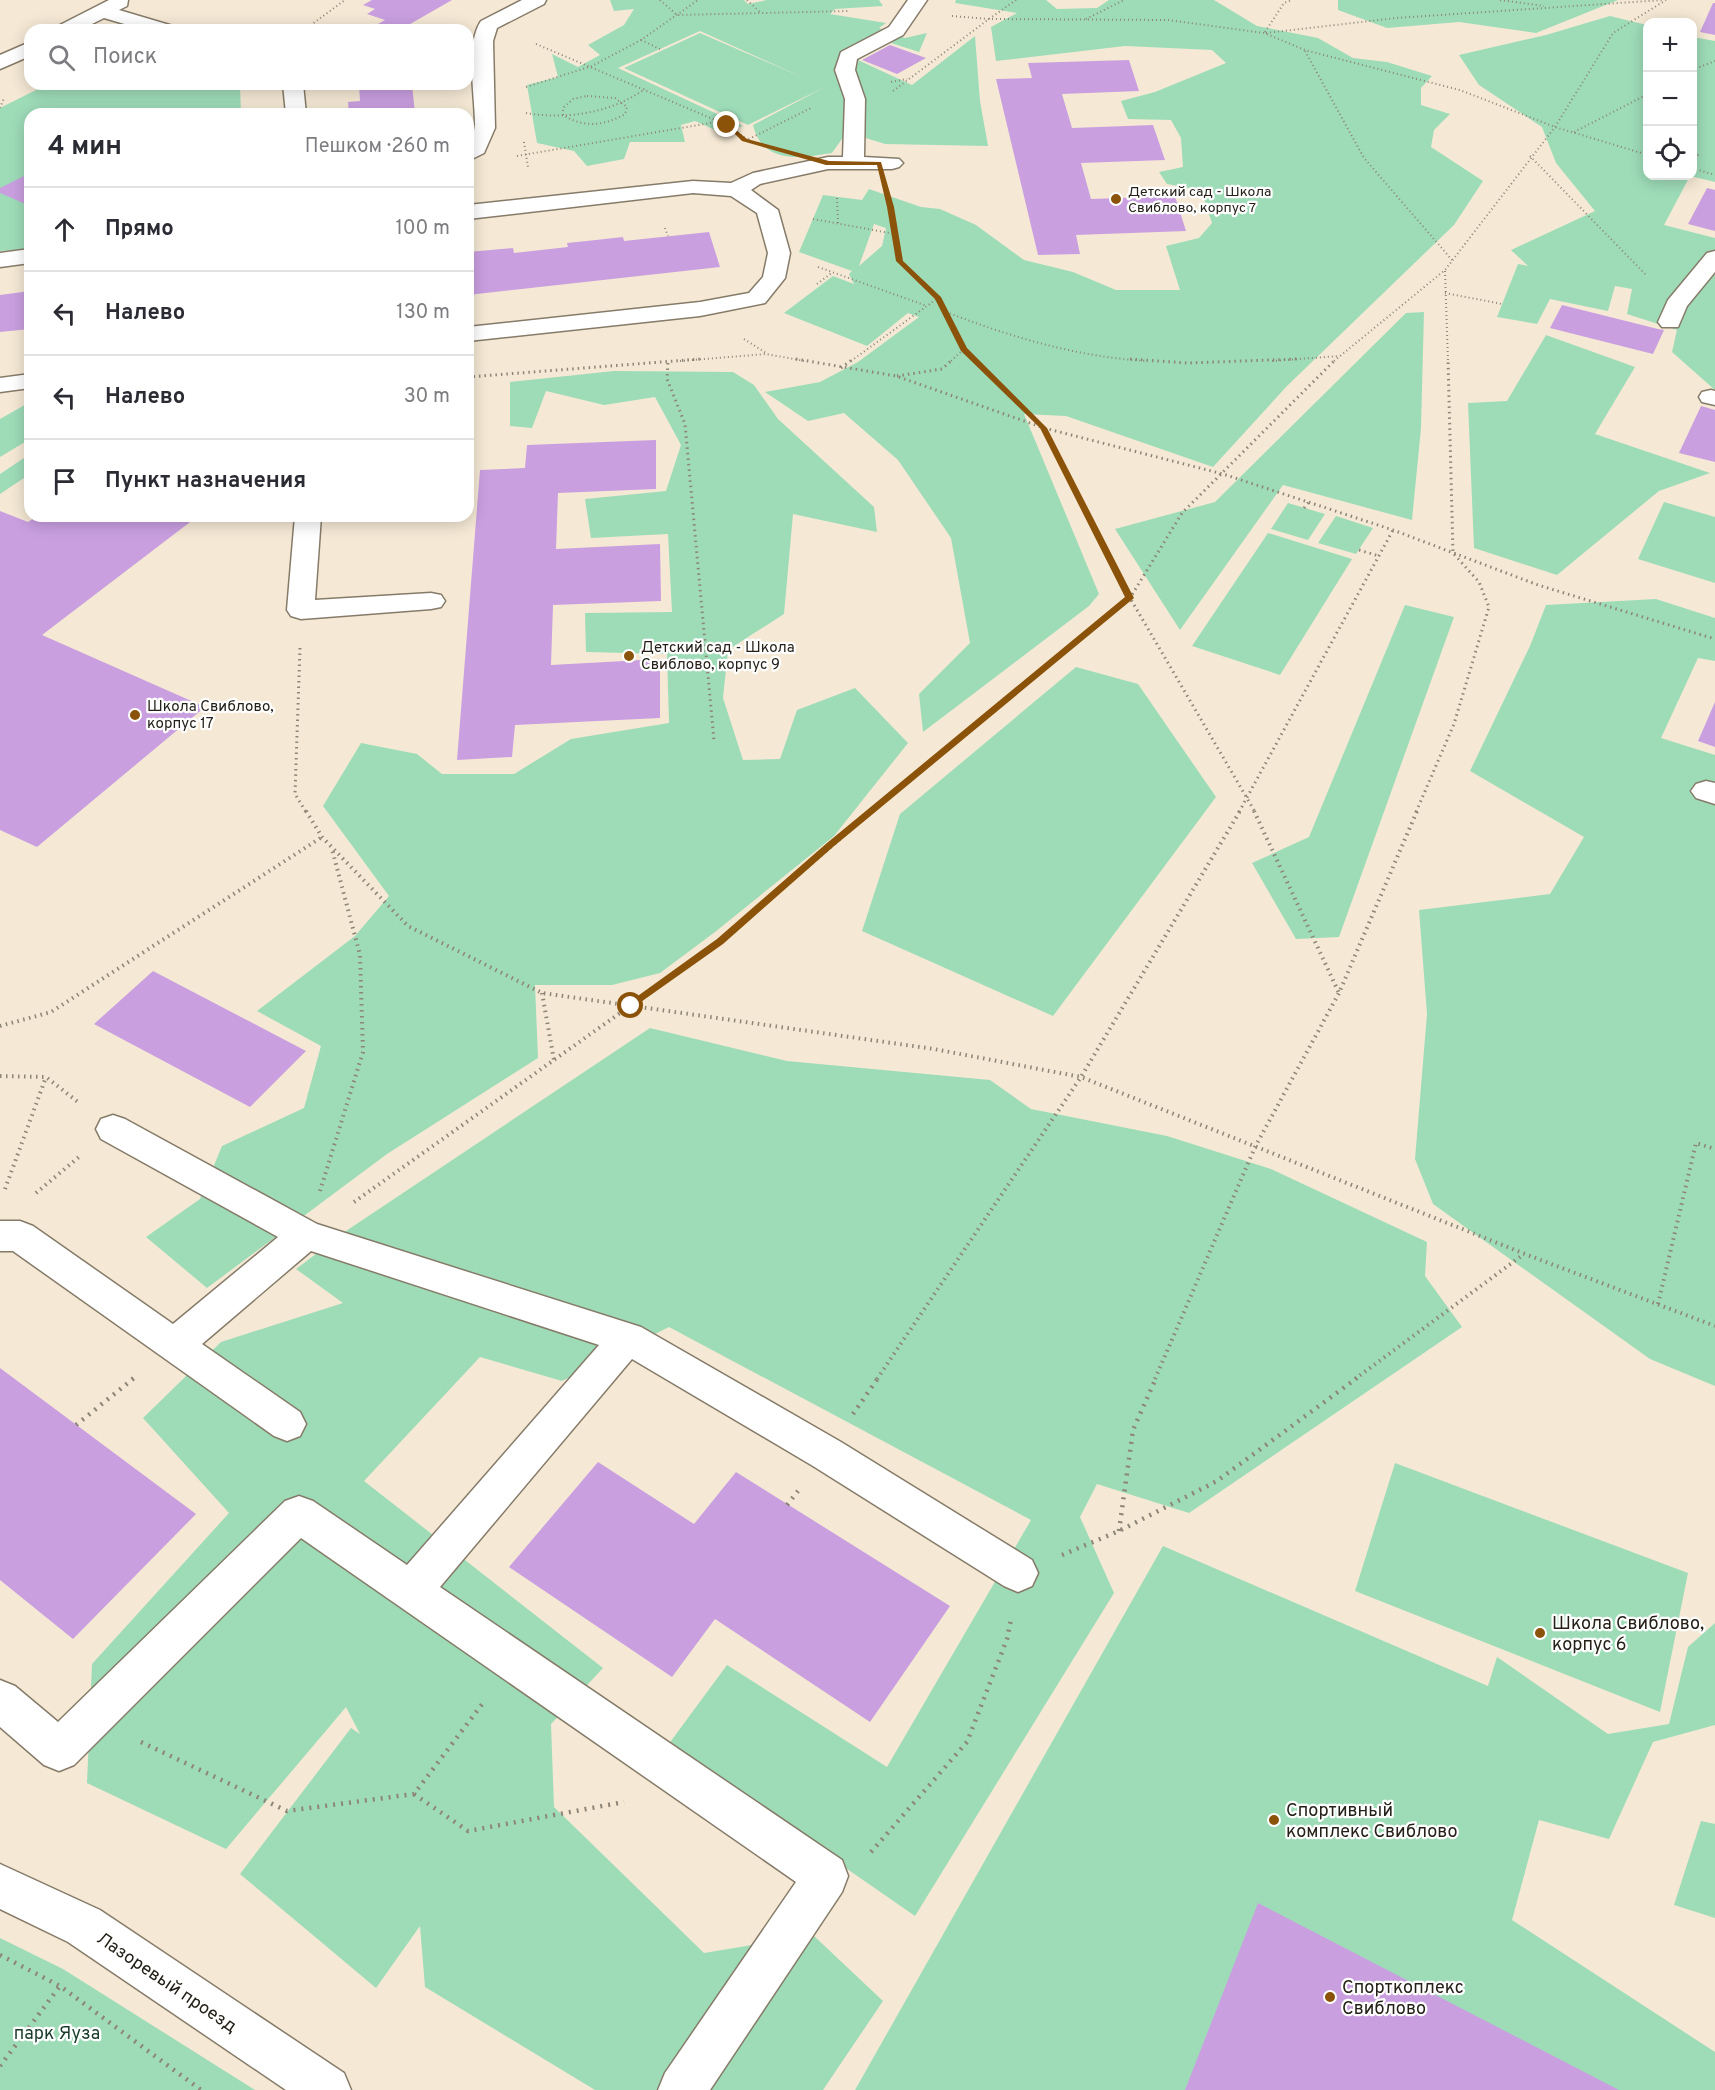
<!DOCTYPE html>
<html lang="ru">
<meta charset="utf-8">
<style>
body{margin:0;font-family:Overpass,sans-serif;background:#f2f2f3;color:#2b2b33}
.controls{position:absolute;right:18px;top:18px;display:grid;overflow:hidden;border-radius:12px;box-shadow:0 3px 15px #0003}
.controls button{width:54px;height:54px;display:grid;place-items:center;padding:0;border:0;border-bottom:2px solid #e1e1e2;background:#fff;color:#2b2b33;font:30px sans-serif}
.stop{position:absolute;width:18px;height:18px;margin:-14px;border:4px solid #8b5209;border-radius:50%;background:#fff}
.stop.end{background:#8b5209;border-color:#fff;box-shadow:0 2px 6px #0008}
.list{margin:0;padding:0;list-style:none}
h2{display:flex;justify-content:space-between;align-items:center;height:78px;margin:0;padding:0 24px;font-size:26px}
h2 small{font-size:20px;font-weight:400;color:#7c7c81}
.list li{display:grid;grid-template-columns:39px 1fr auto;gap:18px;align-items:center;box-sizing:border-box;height:84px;padding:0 24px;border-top:2px solid #e1e1e2}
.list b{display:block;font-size:22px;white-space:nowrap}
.list em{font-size:20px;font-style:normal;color:#7c7c81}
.icon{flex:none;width:33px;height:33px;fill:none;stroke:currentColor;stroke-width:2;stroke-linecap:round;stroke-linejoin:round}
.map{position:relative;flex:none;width:1715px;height:2090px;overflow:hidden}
.search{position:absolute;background:#fff;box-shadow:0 3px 15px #0003;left:24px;top:24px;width:450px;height:66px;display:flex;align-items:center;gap:15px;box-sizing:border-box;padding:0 21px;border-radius:18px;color:#7c7c81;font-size:22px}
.panel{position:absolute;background:#fff;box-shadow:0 3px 15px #0003;left:24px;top:108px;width:450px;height:414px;border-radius:18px}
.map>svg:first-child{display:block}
.green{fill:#9edcb8;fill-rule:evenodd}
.building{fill:#c99fe0}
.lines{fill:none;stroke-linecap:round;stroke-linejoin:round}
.minor-casing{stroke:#867b69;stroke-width:3}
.path-far3{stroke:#8d8577;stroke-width:2;stroke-dasharray:1 3;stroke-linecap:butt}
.path-far2{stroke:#8d8577;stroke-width:3;stroke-dasharray:1.5 4;stroke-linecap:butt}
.path-far1{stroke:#8d8577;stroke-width:4;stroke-dasharray:1.5 4.5;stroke-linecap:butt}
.path{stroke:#8d8577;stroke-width:4.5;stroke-dasharray:2 6;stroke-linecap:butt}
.minor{fill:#fff;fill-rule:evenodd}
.route{fill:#8b5209}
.poi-dot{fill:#8b5209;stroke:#fff;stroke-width:2}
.labels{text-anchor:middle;stroke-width:4.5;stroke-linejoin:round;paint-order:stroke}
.far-poi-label{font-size:14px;fill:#252119;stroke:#fff;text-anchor:start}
.poi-label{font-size:15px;fill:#252119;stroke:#fff;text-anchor:start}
.near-poi-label{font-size:18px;fill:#252119;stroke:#fff;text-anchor:start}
.near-street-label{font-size:18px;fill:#252119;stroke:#fff}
.near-park-label{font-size:18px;fill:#193c2a;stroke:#fff}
</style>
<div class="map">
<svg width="1715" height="2090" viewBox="0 0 1715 2090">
<rect width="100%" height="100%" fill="#f5e9d5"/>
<g class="green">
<path d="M610,0h134l4,4 19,-4h112l4,6 -48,3 -5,5 56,9 -7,5 26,10 22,-5 -8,19 -31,-10 -30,18 54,25 63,-49 5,65 8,45 -103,-2 -29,-9 -12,1 -12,17c-32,5 -69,12 -79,-28l72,-38 -77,38 -124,-57 76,-35 104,45 -104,-47 -82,37 125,58 -21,7 -27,-12 -14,4 4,17h-55l-6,17 -37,7 -13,-15 -37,-8 -10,-58 31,-8 -6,-23 26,13 22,-12 -12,-10 36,-20 10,-16 -20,2z"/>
<path d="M956,0h90l11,9 40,-1 12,-8h105l43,26 61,12 35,20 34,4 45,14 -11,12v17l29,9 -16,16 -3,17 52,34 -29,44 -167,161 -74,81 -147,-51 -42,-2 75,180 -10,12 -166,126 -4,-38 51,-51 -19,-105 -53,-78 -54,-47 -36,8 -43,-29 55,-10 38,-20 61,-45 -11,-4 -41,33 -83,-33 49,-37 21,8 -5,-10 3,-3 -53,-19 24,-57 39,5 7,-11 52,18 19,2 36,16 48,35 49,12 43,18h64l-14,-44 33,-8 13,-15 -11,-33 -34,-6 -8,-12 24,-5 -2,-29 -10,-18 -43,-1 -7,-18 34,-9 71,-29 -14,-13 -87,-4 -129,15 -5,-34 26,-14 -62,-10zM874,224l12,4 -4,18 -23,20z"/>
<polygon points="1338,0 1618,0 1536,33 1459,22 1387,28 1338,10"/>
<polygon points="1610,16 1647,25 1648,176 1692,176 1693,37 1715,41 1715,182 1690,176 1664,225 1715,238 1715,390 1672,352 1677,330 1627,314 1632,289 1615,286 1608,311 1550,299 1537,324 1497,317 1518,264 1528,266 1511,250 1595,211 1556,163 1542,127 1479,85 1459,55 1546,35"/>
<polygon points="48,84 235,84 240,86 241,114 30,114 30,249 0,251 0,108"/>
<polygon points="1424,312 1421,428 1412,520 1283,485 1180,630 1115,529 1215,502 1406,313"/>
<polygon points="1546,335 1635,367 1595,434 1710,473 1659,491 1557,575 1474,548 1468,403 1507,401"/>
<polygon points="614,371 733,372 754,385 778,419 874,507 877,532 793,514 784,614 728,650 723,698 743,760 780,759 797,710 855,688 908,743 834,836 715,932 660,973 612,985 535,985 538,1058 387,1154 207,1288 146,1237 200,1199 222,1146 304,1108 321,1046 257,1011 355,936 389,896 323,806 361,743 417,754 442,774 514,774 571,739 669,723 667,654 586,652 585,613 672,612 668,534 591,538 585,499 666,491 681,445 655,397 604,405 546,391 532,428 510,426 510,382"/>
<polygon points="30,402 30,439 0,457 0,419"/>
<polygon points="30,454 30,474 0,494 0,474"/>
<polygon points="1664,502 1715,517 1715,583 1638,559"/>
<polygon points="1288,503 1325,514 1308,540 1271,529"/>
<polygon points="1336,516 1373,528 1356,554 1318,543"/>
<polygon points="1268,533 1352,559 1280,675 1192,646"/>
<polygon points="1656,599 1715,618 1715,661 1698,658 1661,738 1715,755 1715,1386 1650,1359 1433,1204 1415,1159 1427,1014 1419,910 1550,894 1584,837 1470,771 1530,646 1546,605"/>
<polygon points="1405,605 1454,617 1339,937 1296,939 1252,863 1309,837"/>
<polygon points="1076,667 1138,684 1216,797 1053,1016 862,931 900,814"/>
<polygon points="650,1028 787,1061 990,1080 1031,1109 1167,1136 1271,1169 1427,1242 1425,1276 1462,1327 1189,1513 1097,1484 1080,1517 1114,1593 915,1916 668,1745 727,1665 887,1767 1031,1520 669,1327 562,1381 480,1357 364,1481 603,1668 551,1724 554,1807 704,1953 813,1935 883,2001 823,2090 595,2090 425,1987 420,1926 376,1988 240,1874 351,1728 360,1734 346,1707 226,1849 87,1783 92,1664 229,1513 143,1418 221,1342 343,1303 296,1269 349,1229"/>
<polygon points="1395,1463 1688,1573 1660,1712 1355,1591"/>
<polygon points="1163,1546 1488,1686 1497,1657 1608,1734 1669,1724 1688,1647 1715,1623 1715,1725 1653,1742 1609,1839 1539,1820 1512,1920 1715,2052 1715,2090 855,2090"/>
<polygon points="1701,1821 1715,1824 1715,1918 1674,1905"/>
<polygon points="0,1938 63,1969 255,2090 0,2090"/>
</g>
<g class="building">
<polygon points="372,0 452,0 405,27 406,30 379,30 378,24 385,20 367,14 375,9 363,5"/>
<polygon points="1713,3 1715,3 1715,35 1700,32"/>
<polygon points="890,45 926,58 897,74 862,60"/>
<polygon points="1129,60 1139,91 1062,94 1072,128 1153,125 1165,160 1081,163 1091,199 1175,196 1186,231 1076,235 1080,254 1038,255 996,79 1032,78 1028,63"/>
<polygon points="359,84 412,84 415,114 349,114 348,102 360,101"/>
<polygon points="30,173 30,206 0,193 0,188"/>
<polygon points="1707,188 1715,190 1715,231 1688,224"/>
<polygon points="709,232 720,267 468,295 468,252 513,248 514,253 568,247 567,243 596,240 623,237 624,241"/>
<polygon points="30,291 30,329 0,332 0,295"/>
<polygon points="1562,305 1658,329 1664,330 1653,354 1550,328"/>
<polygon points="1701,406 1715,410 1715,462 1679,453"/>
<polygon points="656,440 656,489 558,493 556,549 660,544 661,601 553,605 551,665 660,659 660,718 515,725 512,757 457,760 480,470 525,468 527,445"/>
<polygon points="0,511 28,522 37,516 198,516 42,635 205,707 37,847 0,830"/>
<polygon points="1715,702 1715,747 1698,741"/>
<polygon points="153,971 306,1051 250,1107 94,1024"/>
<polygon points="0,1368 196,1514 73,1639 0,1580"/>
<polygon points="598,1462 694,1524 736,1472 950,1606 870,1722 715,1619 672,1677 509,1567"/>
<polygon points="1258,1903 1619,2090 1185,2090"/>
</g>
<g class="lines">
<g class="minor-casing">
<g id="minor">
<polygon points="109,0 128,0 127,6 119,10 173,26 176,30 145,30 104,18 80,30 55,30 58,26"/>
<path d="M522,0h24l-2,4 -47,24 -4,13 2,87 -11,25 -16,8c0,-13 6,-24 7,-37 0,-28 -10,-80 6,-103z"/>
<polygon points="908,0 927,0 903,35 857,59 855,70 865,99 864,157 899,159 903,163 899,167 892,169 828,169 760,184 751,190 778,210 790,253 785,278 765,303 700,316 468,341 468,327 700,302 749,293 763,277 768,253 757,213 731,196 693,193 468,219 468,205 693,181 731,183 753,173 828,157 843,157 845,99 835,70 841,52 889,27"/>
<polygon points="30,42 30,56 0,69 0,55"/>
<polygon points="283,84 303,84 306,114 286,114"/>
<polygon points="30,249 30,263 0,267 0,253"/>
<polygon points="1715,251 1715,272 1687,306 1678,327 1662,327 1658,322 1668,300 1707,253"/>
<polygon points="30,374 30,388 0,392 0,378"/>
<polygon points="1711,390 1715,391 1715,405 1702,402 1699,397 1702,392"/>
<polygon points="295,516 321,516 315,600 431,593 441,595 445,601 441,607 431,609 301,619 291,616 287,610"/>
<polygon points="1706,781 1715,783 1715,804 1696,798 1691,791 1696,784"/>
<polygon points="113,1115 125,1119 317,1224 641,1327 841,1442 1032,1560 1038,1573 1032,1586 1018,1592 1004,1586 813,1466 632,1359 440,1587 842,1860 848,1876 842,1892 710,2090 658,2090 665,2073 796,1882 301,1538 74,1765 59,1771 44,1765 0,1727 0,1680 15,1686 58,1722 285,1501 299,1496 313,1501 407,1565 599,1345 311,1251 202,1344 300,1412 306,1424 300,1436 287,1441 274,1436 13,1251 0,1251 0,1221 20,1221 33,1226 173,1324 278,1237 101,1139 96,1129 101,1119"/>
<polygon points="0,1864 100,1910 344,2073 351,2090 286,2090 68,1942 0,1909"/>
</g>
</g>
<g class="path-far3">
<polyline points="660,0 677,15 848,11"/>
<polyline points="747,0 761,13"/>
<polyline points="1016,0 989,19 1168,20 1264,33 1305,50 1460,90 1555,127 1648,155"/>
<polyline points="1500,0 1544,6"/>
<polyline points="952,16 989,19"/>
<polyline points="1086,19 1124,0"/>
<polyline points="304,30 345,0"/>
<polyline points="1265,32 1284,3 1292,0"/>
<polyline points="1266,33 1396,18 1663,0"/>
<polyline points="641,40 662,50"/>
<polyline points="536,44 727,125 749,141"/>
<polyline points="1305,51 1364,158 1452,260"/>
<polyline points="1692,70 1715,61"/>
<polyline points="891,82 907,79"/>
<polyline points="526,87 592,66 641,40 698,0"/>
<polyline points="893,91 989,19"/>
<path d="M587,96l28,2 12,9 -2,7c-21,12 -41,14 -62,1v-7l10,-9z"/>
<polyline points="0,108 4,98"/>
<path d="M526,113c40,7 85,0 119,-24"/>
<polyline points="727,125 738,120"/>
<polyline points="1574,132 1648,94"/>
<polyline points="745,141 813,107"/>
<polyline points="524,142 528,167"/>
<polyline points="517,156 716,122"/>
<polyline points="1530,156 1647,276"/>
<polyline points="1692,166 1699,153"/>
<polyline points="1692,168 1715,175"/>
<polyline points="837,198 838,224"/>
<polyline points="888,198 899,261 938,298 964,349 976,361"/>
<polyline points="813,219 895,234"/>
<polyline points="665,228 668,236"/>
<polyline points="818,267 927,306"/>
<polyline points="1445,271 1448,361"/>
<polyline points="817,284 833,272"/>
<polyline points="1445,293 1502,304"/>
<path d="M946,312c65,25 131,45 201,49"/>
<polyline points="744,339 766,353"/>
<polyline points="680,361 766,354 805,361"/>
<polyline points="851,361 938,298"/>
<polyline points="951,361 964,349"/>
<polyline points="1272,361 1339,356"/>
<polyline points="1334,361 1445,270 1555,127 1613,33 1666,0"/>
</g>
<g class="path-far2">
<polyline points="796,359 896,376 1044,428 1223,474 1393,530 1538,585 1715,639"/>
<polyline points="974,359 1044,428 1130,598 1255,812"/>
<polyline points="1130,359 1187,363 1297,359"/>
<polyline points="668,363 667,379 685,424 714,741"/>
<polyline points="841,368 853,359"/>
<polyline points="897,376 942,369 953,359"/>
<polyline points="468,377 700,359"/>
<polyline points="1304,508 1309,502"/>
<polyline points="1359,550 1379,556"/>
<polyline points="300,648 295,794 306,812"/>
<polyline points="870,812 1130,598 1182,513 1336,359"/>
<polyline points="1239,812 1393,530"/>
<polyline points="1416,812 1454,724 1489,607 1479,582 1453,553 1448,359"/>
</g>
<g class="path-far1">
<polyline points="306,811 322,837 408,926 542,993 934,1049 1081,1077 1525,1254 1715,1326"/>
<polyline points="1254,811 1339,993"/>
<polyline points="542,993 554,1060"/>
<polyline points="0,1026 51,1012 322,837"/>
<polyline points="0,1076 46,1077 78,1102"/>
<polyline points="5,1189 46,1077"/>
<polyline points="320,1191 363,1052 360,955 332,849"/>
<polyline points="36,1193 79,1157"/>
<polyline points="354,1202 720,942 872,811"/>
<polyline points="1658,1304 1696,1143 1715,1149"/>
<polyline points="132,1379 136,1376"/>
<polyline points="877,1379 1081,1077 1240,811"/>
<polyline points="1155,1379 1255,1147 1339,993 1417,811"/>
<polyline points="1355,1379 1524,1254"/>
</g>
<g class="path">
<polyline points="853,1414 878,1378"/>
<polyline points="76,1425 134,1378"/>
<polyline points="787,1505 798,1491"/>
<polyline points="1119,1531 1133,1430 1156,1378"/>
<polyline points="1062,1555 1119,1531 1217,1481 1357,1378"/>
<polyline points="141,1742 287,1811 414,1794 483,1703"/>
<polyline points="414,1794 468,1831 624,1802"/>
<polyline points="871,1852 967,1742 1007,1639 1011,1619"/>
<polyline points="0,1955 60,1986 201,2090"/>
<polyline points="0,2066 60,1986"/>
</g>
<use href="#minor" class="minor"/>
</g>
<polygon class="route" points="725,124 729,124 747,139 829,161 881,162 894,207 903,261 941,297 967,348 1047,428 1134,598 833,847 723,944 631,1009 626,1006 628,1003 717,939 827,843 1125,597 1040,428 961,351 935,299 896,261 887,207 877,165 826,165 742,141"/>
<g class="poi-dot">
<circle cx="1116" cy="199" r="6"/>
<circle cx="629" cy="656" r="6"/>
<circle cx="135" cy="715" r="6"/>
<circle cx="1540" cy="1633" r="6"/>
<circle cx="1274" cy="1820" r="6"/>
<circle cx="1330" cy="1997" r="6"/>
</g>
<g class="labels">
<g class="far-poi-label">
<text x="1128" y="196">Детский сад - Школа<tspan x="1128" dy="16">Свиблово, корпус 7</tspan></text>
</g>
<g class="poi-label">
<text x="641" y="652">Детский сад - Школа<tspan x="641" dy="17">Свиблово, корпус 9</tspan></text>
<text x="147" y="711">Школа Свиблово,<tspan x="147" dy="17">корпус 17</tspan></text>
</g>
<g class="near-poi-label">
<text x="1552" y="1629">Школа Свиблово,<tspan x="1552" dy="21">корпус 6</tspan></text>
<text x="1286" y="1816">Спортивный<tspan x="1286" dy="21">комплекс Свиблово</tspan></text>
<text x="1342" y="1993">Спорткоплекс<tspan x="1342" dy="21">Свиблово</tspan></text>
</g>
<g class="near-street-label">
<text transform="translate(167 1982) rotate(34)" y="6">Лазоревый проезд</text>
</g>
<g class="near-park-label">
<text x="57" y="2039">парк Яуза</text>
</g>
</g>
</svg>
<div class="controls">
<button>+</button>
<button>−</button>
<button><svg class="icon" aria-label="locate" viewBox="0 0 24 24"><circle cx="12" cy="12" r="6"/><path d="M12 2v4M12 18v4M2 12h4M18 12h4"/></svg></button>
</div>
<div class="stop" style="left:631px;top:1006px"></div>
<div class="stop end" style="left:727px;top:125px"></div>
<div class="search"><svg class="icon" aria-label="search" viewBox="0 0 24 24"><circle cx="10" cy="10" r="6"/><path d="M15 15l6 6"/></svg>Поиск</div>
<section class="panel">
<h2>4 мин<small>Пешком · 260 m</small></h2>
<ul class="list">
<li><svg class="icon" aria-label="ahead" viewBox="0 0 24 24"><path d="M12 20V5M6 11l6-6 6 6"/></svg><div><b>Прямо</b></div><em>100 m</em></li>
<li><svg class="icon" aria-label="left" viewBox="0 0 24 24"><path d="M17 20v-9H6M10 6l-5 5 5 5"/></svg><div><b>Налево</b></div><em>130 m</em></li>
<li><svg class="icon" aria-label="left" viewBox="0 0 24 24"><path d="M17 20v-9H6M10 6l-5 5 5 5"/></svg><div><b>Налево</b></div><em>30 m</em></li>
<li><svg class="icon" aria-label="arrive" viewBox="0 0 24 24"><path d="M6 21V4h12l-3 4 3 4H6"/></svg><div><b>Пункт назначения</b></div></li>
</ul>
</section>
</div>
